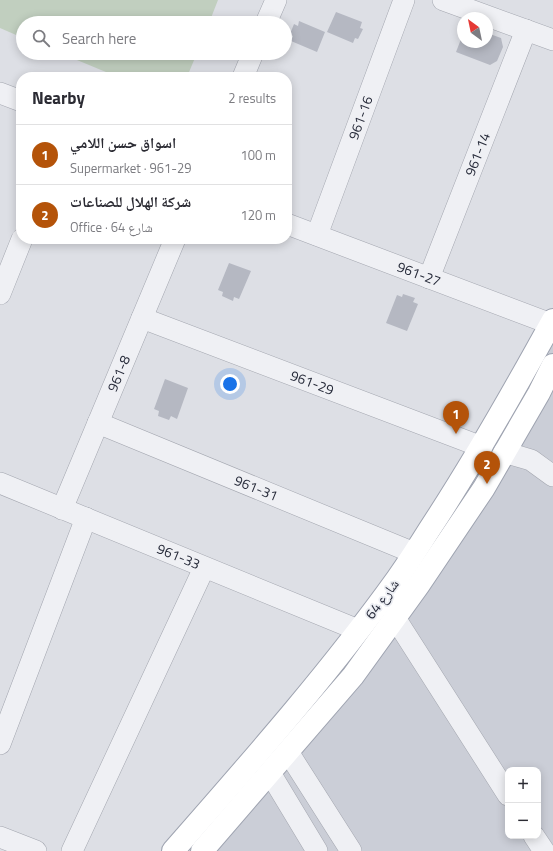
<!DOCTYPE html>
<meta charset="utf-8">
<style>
body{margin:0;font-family:"Titillium Web","Noto Naskh Arabic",sans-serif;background:#f2f2f3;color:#2b2b33}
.controls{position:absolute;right:12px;bottom:12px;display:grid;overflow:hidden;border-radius:8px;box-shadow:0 2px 10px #0003}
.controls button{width:36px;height:36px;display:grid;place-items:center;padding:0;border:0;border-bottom:1px solid #e1e1e2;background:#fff;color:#2b2b33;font:20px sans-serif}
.compass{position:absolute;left:457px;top:12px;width:36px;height:36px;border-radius:50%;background:#fff;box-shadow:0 2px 10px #0003;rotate:327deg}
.you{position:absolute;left:230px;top:384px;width:14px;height:14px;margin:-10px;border:3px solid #fff;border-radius:50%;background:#1a73e8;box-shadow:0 0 0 6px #1a73e833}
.badge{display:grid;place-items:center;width:26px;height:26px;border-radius:50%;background:#b45309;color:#fff;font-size:13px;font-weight:700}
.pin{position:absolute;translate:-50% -33px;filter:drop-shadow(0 1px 2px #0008)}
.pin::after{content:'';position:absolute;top:21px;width:14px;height:12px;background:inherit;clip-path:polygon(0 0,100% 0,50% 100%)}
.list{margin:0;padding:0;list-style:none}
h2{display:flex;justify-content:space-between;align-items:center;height:52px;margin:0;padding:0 16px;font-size:17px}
h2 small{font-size:13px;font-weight:400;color:#7c7c81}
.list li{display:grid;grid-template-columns:26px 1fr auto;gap:12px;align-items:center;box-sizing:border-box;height:60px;padding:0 16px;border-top:1px solid #e1e1e2}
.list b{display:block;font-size:15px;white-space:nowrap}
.list p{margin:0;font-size:13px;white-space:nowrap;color:#7c7c81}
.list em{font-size:13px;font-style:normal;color:#7c7c81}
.icon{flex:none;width:22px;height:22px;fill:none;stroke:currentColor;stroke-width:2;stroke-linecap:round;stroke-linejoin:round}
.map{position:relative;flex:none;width:553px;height:851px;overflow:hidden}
.search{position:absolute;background:#fff;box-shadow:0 2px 10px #0003;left:16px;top:16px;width:276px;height:44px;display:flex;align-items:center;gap:10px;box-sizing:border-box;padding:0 14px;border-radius:22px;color:#7c7c81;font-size:15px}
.panel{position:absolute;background:#fff;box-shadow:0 2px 10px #0003;left:16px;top:72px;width:276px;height:172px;border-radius:16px}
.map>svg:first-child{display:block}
.built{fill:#cbced7;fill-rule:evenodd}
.green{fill:#c1cfbf}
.building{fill:#b5b8c2}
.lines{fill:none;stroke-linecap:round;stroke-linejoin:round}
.minor-casing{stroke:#a3a6af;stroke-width:22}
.major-casing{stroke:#9ea3b0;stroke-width:24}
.minor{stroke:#eff0f4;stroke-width:21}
.major{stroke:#fff;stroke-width:22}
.labels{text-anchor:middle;stroke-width:3.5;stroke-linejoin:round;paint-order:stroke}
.street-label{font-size:14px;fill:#282c3b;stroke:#eceef3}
</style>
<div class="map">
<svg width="553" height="851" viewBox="0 0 553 851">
<rect width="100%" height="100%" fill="#dddfe5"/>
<path class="built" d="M553,334v517h-347l44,-49 254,-369zM508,770h30v66h-30z"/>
<g class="green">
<polygon points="0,0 218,0 209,23 23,23 23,38 0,28"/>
<polygon points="60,53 197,53 187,77 118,77"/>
</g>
<g class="building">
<polygon points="336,12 362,22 360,28 363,29 358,39 355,38 353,43 327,32"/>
<polygon points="299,21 325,32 317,52 291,41 293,36 290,34 294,24 298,26"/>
<polygon points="487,33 501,38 503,47 497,61 490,65 456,52 463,34 463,42 487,42"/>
<polygon points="229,263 251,271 239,299 234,297 233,301 222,296 223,292 218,290"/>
<polygon points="403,294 415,298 413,302 418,304 407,331 386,323 397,295 402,297"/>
<polygon points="165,379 188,388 177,419 171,416 169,420 158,416 159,411 154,409"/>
</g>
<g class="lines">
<g class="minor-casing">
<g id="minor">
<polyline points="443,0 553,40"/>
<polyline points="266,23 276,0"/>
<polyline points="243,77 253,53"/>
<polyline points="0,93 21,101"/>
<path id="s1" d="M287,224l264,100"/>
<path id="s2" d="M317,235l87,-235"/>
<path id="s3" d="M429,278l97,-248"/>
<polyline points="0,294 22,239"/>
<path id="s4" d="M142,318l340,129"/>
<path id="s5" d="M98,423l316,130"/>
<polyline points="504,452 531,460 553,476"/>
<path id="s6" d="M0,483l358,147"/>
<path id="s7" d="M62,509l113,-270"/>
<polyline points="395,618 508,795"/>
<polyline points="0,744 86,518"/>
<polyline points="288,752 351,851"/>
<polyline points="270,773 317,851"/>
<polyline points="534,836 544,851"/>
<polyline points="0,837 36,851"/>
<polyline points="72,851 204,568"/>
</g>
</g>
<g class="major-casing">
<g id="major">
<path d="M173,851c77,-88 155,-176 224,-272 11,-16 22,-33 32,-49 45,-68 85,-139 124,-210"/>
<polyline points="202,851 353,676 418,586 484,488 539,393 553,365"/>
</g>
</g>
<use href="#minor" class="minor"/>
<use href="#major" class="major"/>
</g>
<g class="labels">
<g class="street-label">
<text dy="5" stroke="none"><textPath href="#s2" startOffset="125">961-16</textPath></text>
<text dy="5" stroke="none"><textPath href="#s3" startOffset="133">961-14</textPath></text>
<text dy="5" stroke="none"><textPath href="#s1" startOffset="141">961-27</textPath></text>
<text dy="5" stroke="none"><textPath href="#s7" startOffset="147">961-8</textPath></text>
<text dy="5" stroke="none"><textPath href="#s4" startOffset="182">961-29</textPath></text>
<text dy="5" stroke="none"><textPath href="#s5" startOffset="171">961-31</textPath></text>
<text dy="5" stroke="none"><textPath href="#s6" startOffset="193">961-33</textPath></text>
<text transform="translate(382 599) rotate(-53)" y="5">شارع 64</text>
</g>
</g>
</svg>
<div class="controls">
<button>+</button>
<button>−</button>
</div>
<svg class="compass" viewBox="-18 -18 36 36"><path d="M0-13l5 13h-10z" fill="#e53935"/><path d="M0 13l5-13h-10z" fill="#7c7c81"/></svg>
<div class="you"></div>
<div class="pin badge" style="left:456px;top:434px">1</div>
<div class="pin badge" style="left:487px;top:484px">2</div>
<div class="search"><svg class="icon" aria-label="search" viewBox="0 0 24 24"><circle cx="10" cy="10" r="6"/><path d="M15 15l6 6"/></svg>Search here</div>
<section class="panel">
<h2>Nearby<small>2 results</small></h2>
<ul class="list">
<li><span class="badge">1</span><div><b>اسواق حسن اللامي</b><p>Supermarket · 961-29</p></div><em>100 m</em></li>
<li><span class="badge">2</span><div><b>شركة الهلال للصناعات</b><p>Office · شارع 64</p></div><em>120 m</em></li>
</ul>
</section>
</div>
